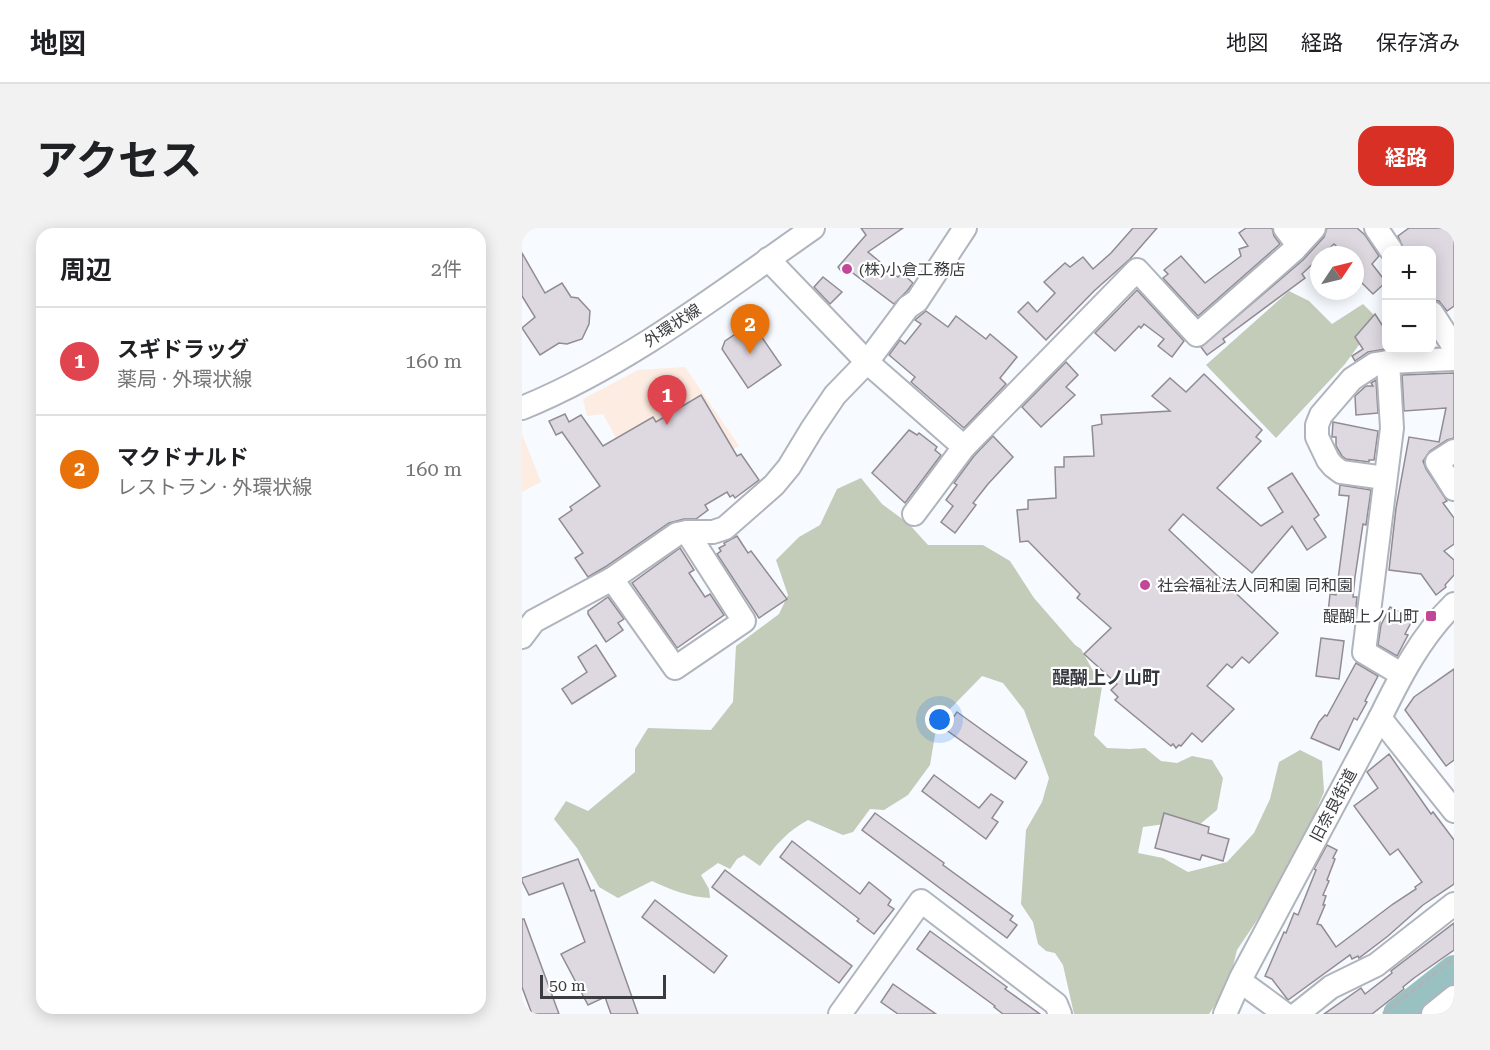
<!DOCTYPE html>
<html lang="ja">
<meta charset="utf-8">
<style>
body{margin:0;font-family:"Roboto Serif","Noto Sans JP",serif;background:#f2f2f2;color:#202124}
.controls{position:absolute;right:18px;top:18px;display:grid;overflow:hidden;border-radius:12px;box-shadow:0 3px 15px #0003}
.controls button{width:54px;height:54px;display:grid;place-items:center;padding:0;border:0;border-bottom:2px solid #e0e0e0;background:#fff;color:#202124;font:30px sans-serif}
.compass{position:absolute;left:788px;top:18px;width:54px;height:54px;border-radius:50%;background:#fff;box-shadow:0 3px 15px #0003;rotate:55deg}
.scale{position:absolute;left:18px;bottom:15px;width:126px;box-sizing:border-box;padding-left:6px;border:3px solid #3b3c40;border-top:0;font-size:16px;line-height:21px;white-space:nowrap;color:#3b3c40;-webkit-text-stroke:4px #fff;paint-order:stroke}
.you{position:absolute;left:418px;top:492px;width:21px;height:21px;margin:-15px;border:4px solid #fff;border-radius:50%;background:#1a73e8;box-shadow:0 0 0 9px #1a73e833}
.badge{display:grid;place-items:center;width:39px;height:39px;border-radius:50%;background:#d93025;color:#fff;font-size:20px;font-weight:700}
.pin{position:absolute;translate:-50% -50px;filter:drop-shadow(0 2px 3px #0008)}
.pin::after{content:'';position:absolute;top:32px;width:21px;height:18px;background:inherit;clip-path:polygon(0 0,100% 0,50% 100%)}
.list{margin:0;padding:0;list-style:none}
h2{display:flex;justify-content:space-between;align-items:center;height:78px;margin:0;padding:0 24px;font-size:26px}
h2 small{font-size:20px;font-weight:400;color:#757577}
.list li{display:grid;grid-template-columns:39px 1fr auto;gap:18px;align-items:center;box-sizing:border-box;height:108px;padding:0 24px;border-top:2px solid #e0e0e0}
.list b{display:block;font-size:22px;white-space:nowrap}
.list p{margin:0;font-size:20px;white-space:nowrap;color:#757577}
.list em{font-size:20px;font-style:normal;color:#757577}
.map{position:relative;flex:none;width:932px;height:786px;overflow:hidden;border-radius:18px}
header{display:flex;align-items:center;gap:36px;box-sizing:border-box;height:84px;padding:0 30px;background:#fff;border-bottom:2px solid #e0e0e0}
header strong{font-size:28px}
nav{display:flex;gap:33px;margin-inline-start:auto;font-size:21px}
.intro{display:flex;align-items:center;justify-content:space-between;box-sizing:border-box;height:144px;padding:0 36px}
h1{margin:0;font-size:42px}
.button{padding:15px 27px;border-radius:18px;background:#d93025;color:#fff;font-size:21px;font-weight:700}
main{display:flex;gap:36px;padding:0 36px}
aside{flex:1;background:#fff;border-radius:18px;box-shadow:0 3px 15px #0003}
.map>svg:first-child{display:block}
.commercial{fill:#fdece1}
.green{fill:#c3cbb9}
.lines{fill:none;stroke-linecap:round;stroke-linejoin:round}
.river{stroke:#99c1c1;stroke-width:30}
.building{fill:#ded8e0;stroke:#918c93;stroke-width:1.5}
.minor-casing{stroke:#b0b4bc;stroke-width:26}
.path{stroke:#b1b3b8;stroke-width:3;stroke-dasharray:6 3;stroke-linecap:butt}
.minor{stroke:#fff;stroke-width:22}
.poi-dot{fill:#c24798;stroke:#fff;stroke-width:2}
.labels{text-anchor:middle;stroke-width:4.5;stroke-linejoin:round;paint-order:stroke}
.poi-label{font-size:16px;fill:#3b3c40;stroke:#fff;text-anchor:start}
.street-label{font-size:16px;fill:#3b3c40;stroke:#fff}
.neighbourhood-label{font-size:18px;font-weight:bold;fill:#35383f;stroke:#fff}
</style>
<header>
<strong>地図</strong>
<nav><a>地図</a><a>経路</a><a>保存済み</a></nav>
</header>
<div class="intro"><h1>アクセス</h1><a class="button">経路</a></div>
<main>
<aside>
<h2>周辺<small>2件</small></h2>
<ul class="list">
<li><span class="badge" style="background:#e0444e">1</span><div><b>スギドラッグ</b><p>薬局 · 外環状線</p></div><em>160 m</em></li>
<li><span class="badge" style="background:#e8710a">2</span><div><b>マクドナルド</b><p>レストラン · 外環状線</p></div><em>160 m</em></li>
</ul>
</aside>
<div class="map">
<svg width="932" height="786" viewBox="0 0 932 786">
<rect width="100%" height="100%" fill="#f7faff"/>
<g class="commercial">
<polygon points="163,139 217,218 131,265 118,254 81,186 65,188 61,171 116,142"/>
<polygon points="0,206 19,254 0,264"/>
</g>
<g class="green">
<polygon points="767,63 787,73 810,96 841,76 856,91 823,136 754,210 684,137"/>
<path d="M339,250l21,26 27,20 19,21h55l27,16 24,37 41,47 6,4 21,38 -8,48 13,13 23,1 15,-1 16,13 16,2 15,-7 20,4 11,18 -6,32 -18,15 -27,-2 -29,4 -5,26 25,5 25,14 39,-10 27,-29 16,-34 9,-37 21,-12 22,11 2,31 -16,37 -22,48 -49,73 -9,36 -19,28h-135l-11,-49 -8,-12 -9,-2 -8,-7 -5,-22 -12,-18 5,-74 16,-28 7,-24 -25,-68 -21,-27 -21,-7 -35,36 -11,17 -6,36 -22,30 -24,15 -14,-1 -17,23 -10,3 -35,-15c-21,11 -34,27 -48,46l-16,-11 -7,4 -7,10 -12,-6 -17,12 8,14 1,9c-21,-1 -39,-8 -58,-17l-34,17 -19,-11 -22,-39 -23,-29 12,-18 22,10 47,-39v-23l13,-21 63,2 22,-28 3,-56 43,-32 9,-19 -12,-35 23,-23 21,-12 17,-36z"/>
</g>
<g class="lines">
<polyline class="river" points="876,786 932,742"/>
</g>
<g class="building">
<polygon points="339,0 381,0 346,24 376,49 380,45 391,55 385,63 372,76 324,40 319,43 316,39 344,7"/>
<polygon points="611,0 635,0 608,31 572,63 524,112 496,84 506,74 515,84 533,65 522,54 543,35 548,39 561,29 571,41 589,25"/>
<polygon points="724,0 750,0 752,8 758,16 676,88 641,50 646,46 642,42 659,28 683,55 719,28 717,21 726,18 717,5"/>
<polygon points="805,0 835,0 843,7 857,28 850,36 864,54 851,66 833,48 838,42 833,38 833,27 823,27 812,16 800,27 797,27 797,30 780,46 783,50 701,111 703,114 685,127 679,119 781,32 802,9"/>
<polygon points="887,0 932,0 932,78 925,83 917,73 909,72 909,22 882,22 876,8"/>
<polygon points="0,25 23,65 40,55 49,69 56,70 68,83 67,96 60,111 45,116 37,115 18,127 0,100 13,89 0,68"/>
<polygon points="301,49 320,64 308,76 292,59"/>
<polygon points="615,62 662,113 650,129 636,118 642,111 622,96 619,100 617,98 593,123 573,105"/>
<polygon points="404,83 426,99 434,88 464,111 468,106 495,129 478,150 484,156 442,200 389,154 393,149 367,127 378,112 383,116 399,96 393,92"/>
<polygon points="853,86 864,103 864,121 846,124 833,133 830,128 841,121 833,109"/>
<polygon points="230,95 259,137 226,160 200,121 203,113"/>
<polygon points="544,134 556,147 544,159 553,167 519,199 500,179"/>
<polygon points="932,145 932,210 925,212 908,223 901,233 904,241 925,273 921,275 932,290 932,316 922,323 932,332 932,347 923,357 924,359 914,367 899,346 867,342 874,280 887,209 917,214 924,180 882,183 880,147"/>
<polygon points="682,146 740,202 734,209 739,213 695,260 739,298 761,284 746,260 770,245 797,287 792,291 804,309 785,322 770,298 730,345 661,286 647,302 756,405 727,435 720,429 710,440 705,436 685,458 712,481 680,514 670,505 659,518 657,517 654,520 651,516 649,518 593,472 596,469 589,462 595,456 562,426 589,400 555,370 558,366 506,313 498,314 495,282 506,281 506,272 534,270 533,239 542,239 542,229 572,228 570,198 580,196 579,187 648,183 630,168 648,150 664,164"/>
<polygon points="854,152 856,185 834,187 833,168 844,158 851,158 849,155"/>
<polygon points="179,167 215,228 219,226 237,252 213,270 211,267 208,269 205,264 183,277 186,282 174,291 162,291 147,295 83,339 66,349 53,330 61,325 37,291 50,282 48,279 78,258 40,204 34,207 27,193 43,186 47,194 59,187 81,218 131,189 134,194"/>
<polygon points="811,194 856,203 852,232 847,232 847,234 824,231 820,228 814,218 814,209 810,209"/>
<polygon points="387,202 395,207 397,205 415,219 413,222 419,227 383,275 350,245"/>
<polygon points="471,208 491,229 466,256 451,275 454,277 433,305 419,294 431,278 424,272 435,257 432,255 452,228"/>
<polygon points="818,257 849,262 844,297 841,296 833,349 831,369 835,369 833,388 806,385 808,366 814,367 827,268 817,267"/>
<polygon points="215,308 226,325 229,323 265,371 237,390 195,326 199,323 197,320 203,317 202,315"/>
<polygon points="158,320 172,342 167,345 183,369 188,366 202,387 155,420 110,355"/>
<polygon points="86,369 102,391 96,395 101,402 84,414 66,386 66,383"/>
<polygon points="868,379 891,391 883,406 886,407 875,428 856,417 859,397"/>
<polygon points="799,410 822,413 817,451 794,448"/>
<polygon points="74,417 94,448 50,476 40,461 65,444 56,429"/>
<polygon points="834,435 856,448 843,473 845,474 835,492 832,490 817,522 789,510 797,494 803,487 805,488"/>
<polygon points="932,441 932,532 924,538 883,482 892,469"/>
<polygon points="435,484 505,534 493,551 423,501"/>
<polygon points="867,526 909,586 911,584 932,612 932,656 901,677 866,708 837,730 836,728 830,731 828,727 766,772 750,751 743,748 762,704 764,705 772,685 776,687 794,642 792,641 805,617 815,622 811,630 813,631 805,652 807,653 801,667 804,668 801,677 803,677 795,696 799,697 814,719 871,676 894,661 893,659 900,654 876,621 868,627 832,578 856,560 845,544"/>
<polygon points="412,547 457,580 469,566 481,574 470,590 476,594 464,611 400,563"/>
<polygon points="353,585 422,635 421,637 491,688 488,692 495,697 485,710 340,602"/>
<polygon points="642,585 687,599 686,605 707,611 701,633 680,627 678,632 633,620"/>
<polygon points="270,613 338,666 347,654 369,672 366,677 372,681 352,706 335,693 337,691 258,629"/>
<polygon points="56,631 69,663 72,662 116,786 89,786 83,769 66,777 39,726 63,714 41,655 7,667 0,653 0,650"/>
<polygon points="203,642 330,738 317,755 190,659"/>
<polygon points="133,672 205,728 192,745 120,689"/>
<polygon points="0,691 2,691 37,786 10,786 0,759"/>
<polygon points="932,695 932,722 892,750 881,759 882,761 850,786 802,786 839,760 843,766 870,745 869,743"/>
<polygon points="408,703 485,759 483,761 518,786 481,786 472,779 473,778 395,721"/>
<polygon points="371,756 414,786 376,786 359,774"/>
</g>
<g class="lines">
<g class="minor-casing">
<g id="minor">
<polyline points="763,0 776,17"/>
<polyline points="854,0 869,22"/>
<polyline points="246,31 345,134 442,219 615,42 675,107 772,22 792,0"/>
<polyline points="910,85 932,119"/>
<path d="M0,180c105,-43 198,-115 291,-180"/>
<polyline points="932,223 915,234 932,261"/>
<polyline points="863,250 819,244 811,238 806,232 795,209 795,197 799,187 830,151 853,136 866,134"/>
<polyline points="392,286 442,219"/>
<polyline points="90,351 153,440 222,393 165,304"/>
<polyline points="0,409 12,393 90,351 155,306 165,304 191,304 203,300 252,257 267,239 290,201 313,167 345,134 386,79 395,73 443,0"/>
<polyline points="879,446 842,424 870,200 866,134 932,131"/>
<polyline points="858,490 932,583"/>
<polyline points="718,753 763,786"/>
<polyline points="318,786 399,673 534,776 538,786"/>
<path d="M703,786l16,-36 139,-260c20,-41 41,-82 74,-114"/>
<polyline points="775,786 809,759 854,737 932,676"/>
<polyline points="911,786 932,769"/>
</g>
</g>
<polyline class="path" points="861,786 932,730"/>
<use href="#minor" class="minor"/>
</g>
<g class="poi-dot">
<circle cx="325" cy="41" r="6"/>
<circle cx="623" cy="357" r="6"/>
<rect x="903" y="382" width="12" height="12" rx="3"/>
</g>
<g class="labels">
<g class="poi-label">
<text x="337" y="47">(株)小倉工務店</text>
<text x="635" y="363">社会福祉法人同和園 同和園</text>
<text x="897" y="394" text-anchor="end">醍醐上ノ山町</text>
</g>
<g class="street-label">
<text transform="translate(150 97) rotate(-33)" y="6">外環状線</text>
<text transform="translate(811 577) rotate(-62)" y="6">旧奈良街道</text>
</g>
<g class="neighbourhood-label">
<text x="584" y="456">醍醐上ノ山町</text>
</g>
</g>
</svg>
<div class="controls">
<button>+</button>
<button>−</button>
</div>
<svg class="compass" viewBox="-18 -18 36 36"><path d="M0-13l5 13h-10z" fill="#e53935"/><path d="M0 13l5-13h-10z" fill="#757577"/></svg>
<div class="scale">50 m</div>
<div class="you"></div>
<div class="pin badge" style="left:145px;top:197px;background:#e0444e">1</div>
<div class="pin badge" style="left:228px;top:126px;background:#e8710a">2</div>
</div>
</main>
